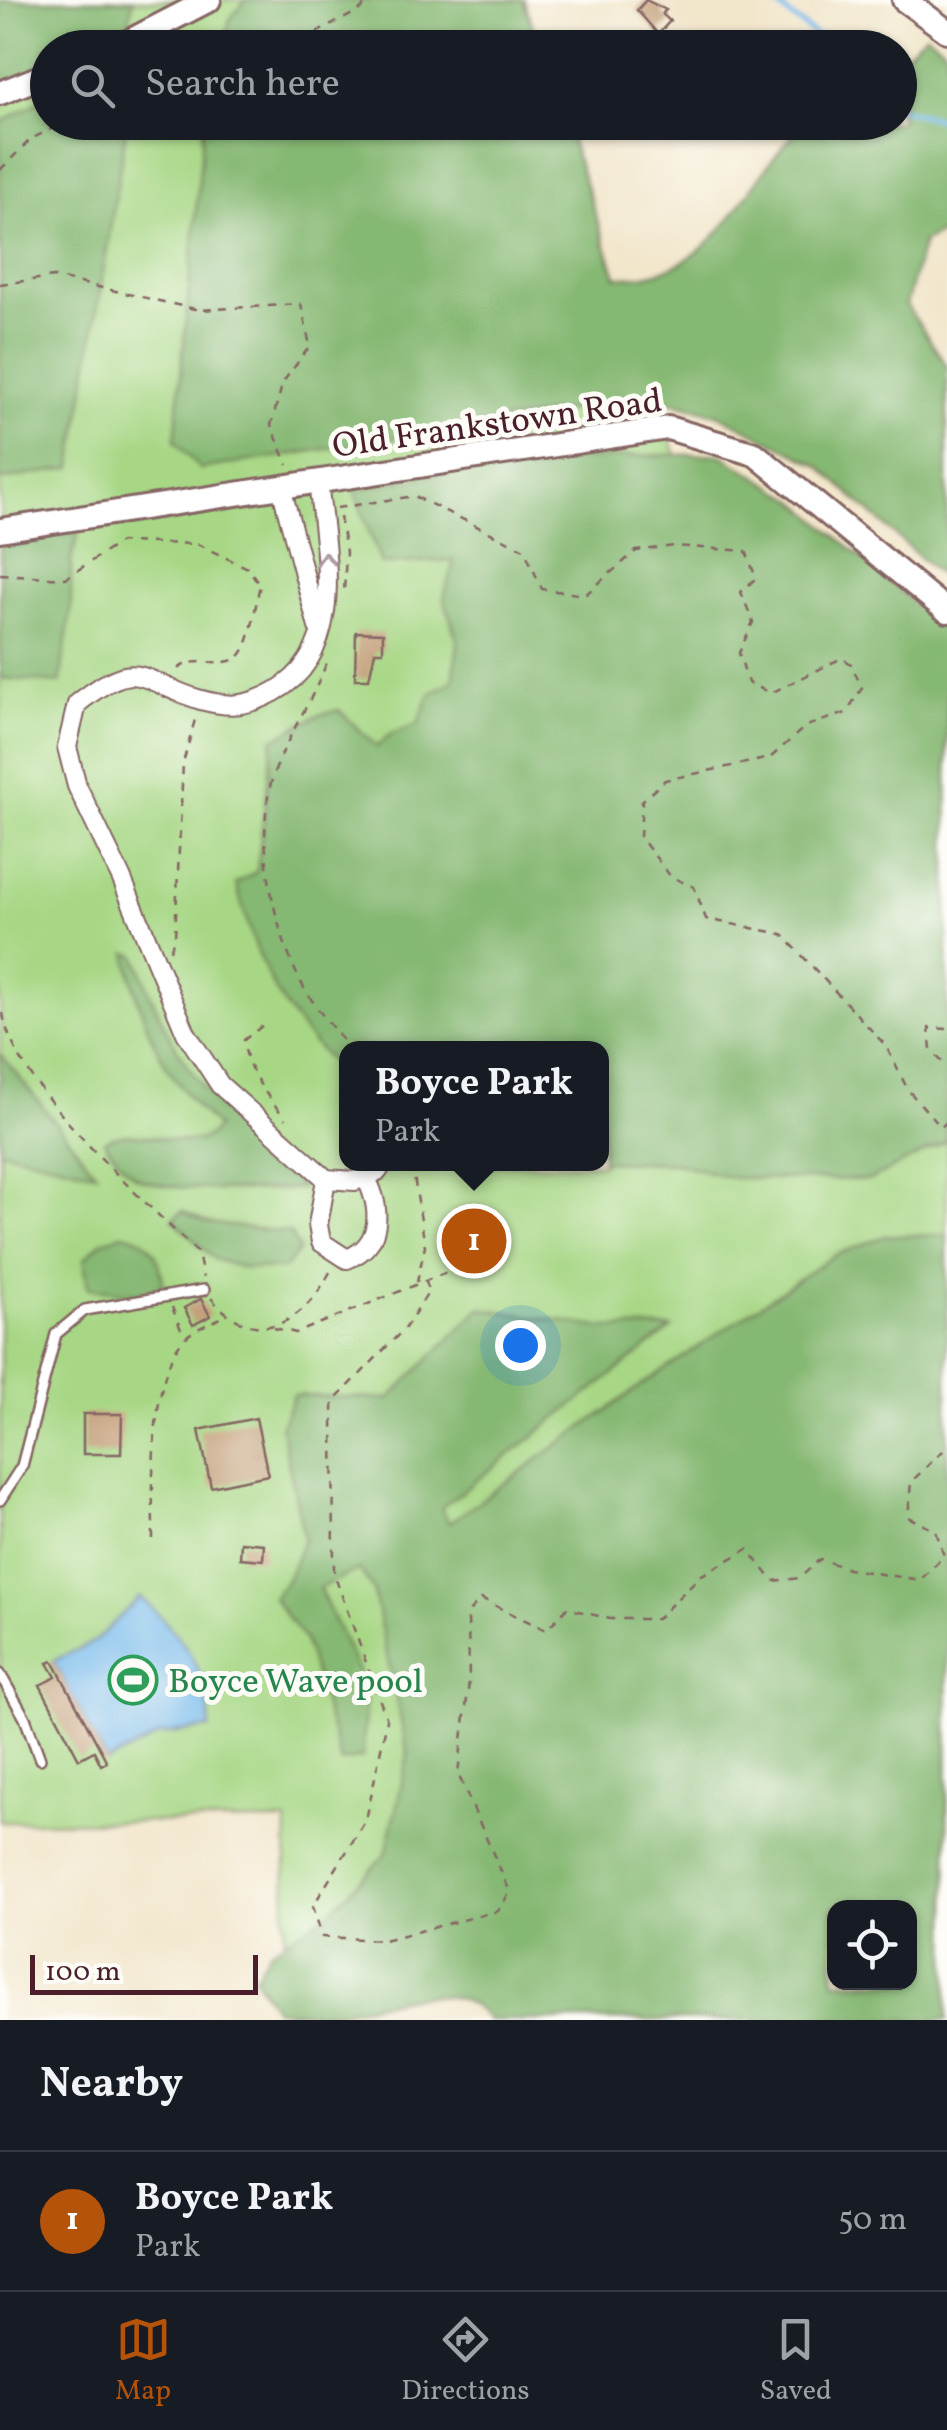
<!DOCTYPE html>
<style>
body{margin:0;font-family:Vollkorn,serif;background:#20242c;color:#f1f3f6}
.controls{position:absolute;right:30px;bottom:30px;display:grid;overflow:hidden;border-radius:20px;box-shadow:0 2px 8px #0004}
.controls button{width:90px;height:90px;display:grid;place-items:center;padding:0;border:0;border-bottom:2px solid #363941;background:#171b24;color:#f1f3f6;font:50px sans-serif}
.scale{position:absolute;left:30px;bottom:25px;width:228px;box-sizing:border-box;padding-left:10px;border:5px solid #4a1f2b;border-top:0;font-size:28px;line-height:35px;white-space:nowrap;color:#4a1f2b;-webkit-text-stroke:8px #fdfcf7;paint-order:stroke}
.you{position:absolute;left:520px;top:1345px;width:35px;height:35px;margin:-25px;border:8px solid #fff;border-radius:50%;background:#1a73e8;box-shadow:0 0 0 15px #1a73e833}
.badge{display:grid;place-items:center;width:65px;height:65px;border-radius:50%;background:#b45309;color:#fff;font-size:32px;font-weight:700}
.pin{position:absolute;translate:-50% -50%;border:5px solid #fff;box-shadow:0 2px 10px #0006}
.popup{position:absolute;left:339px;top:1041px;width:270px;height:130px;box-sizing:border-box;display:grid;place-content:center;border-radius:20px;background:#171b24;filter:drop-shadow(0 2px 8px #0005);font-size:32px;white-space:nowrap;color:#9ea1a6}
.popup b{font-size:38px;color:#f1f3f6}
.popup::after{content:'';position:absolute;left:50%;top:100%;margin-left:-20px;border:20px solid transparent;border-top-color:#171b24}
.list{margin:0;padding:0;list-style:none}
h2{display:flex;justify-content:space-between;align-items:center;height:130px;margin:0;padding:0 40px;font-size:42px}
h2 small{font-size:32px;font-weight:400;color:#9ea1a6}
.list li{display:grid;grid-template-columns:65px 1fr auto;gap:30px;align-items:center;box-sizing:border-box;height:140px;padding:0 40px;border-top:2px solid #363941}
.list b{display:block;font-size:38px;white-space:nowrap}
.list p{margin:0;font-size:32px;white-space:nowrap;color:#9ea1a6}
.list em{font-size:32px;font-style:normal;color:#9ea1a6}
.icon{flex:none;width:55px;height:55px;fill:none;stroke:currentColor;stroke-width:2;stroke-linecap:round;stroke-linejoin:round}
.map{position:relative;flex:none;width:947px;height:2020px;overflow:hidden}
.search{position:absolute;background:#171b24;box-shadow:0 2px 8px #0004;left:30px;right:30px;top:30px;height:110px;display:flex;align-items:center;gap:25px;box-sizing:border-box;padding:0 35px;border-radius:55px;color:#9ea1a6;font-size:38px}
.sheet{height:270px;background:#171b24}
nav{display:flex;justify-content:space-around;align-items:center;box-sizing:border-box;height:140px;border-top:2px solid #363941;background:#171b24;font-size:28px;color:#9ea1a6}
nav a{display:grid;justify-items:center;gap:5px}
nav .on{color:#b45309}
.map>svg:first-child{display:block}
.green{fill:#a7d785;stroke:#787b58;stroke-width:2.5;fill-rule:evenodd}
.forest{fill:#85b872;stroke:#686c4e;stroke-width:2.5;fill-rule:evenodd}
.water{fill:#76baec;stroke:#606c8c;stroke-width:2.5}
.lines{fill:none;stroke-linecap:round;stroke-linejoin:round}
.stream{stroke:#76baec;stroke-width:5}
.building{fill:#c4a07d}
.service-casing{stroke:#856563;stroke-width:14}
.minor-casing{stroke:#856563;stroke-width:22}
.tertiary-casing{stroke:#856563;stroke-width:28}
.path{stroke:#856563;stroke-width:2.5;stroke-dasharray:8 8;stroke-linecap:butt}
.service{stroke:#fff;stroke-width:9}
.minor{stroke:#fff;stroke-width:18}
.tertiary{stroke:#fff;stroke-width:22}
.oneway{stroke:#ae9aa0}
.labels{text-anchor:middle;stroke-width:10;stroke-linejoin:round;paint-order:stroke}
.street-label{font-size:35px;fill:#4a1f2b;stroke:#fdfcf7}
.leisure-label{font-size:35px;fill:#27864d;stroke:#fdfcf7;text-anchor:start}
</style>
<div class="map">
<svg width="947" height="2020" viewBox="0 0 947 2020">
<rect width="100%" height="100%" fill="#fdfcf7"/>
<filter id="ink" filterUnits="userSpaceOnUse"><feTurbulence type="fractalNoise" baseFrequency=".01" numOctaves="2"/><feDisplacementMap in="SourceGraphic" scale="20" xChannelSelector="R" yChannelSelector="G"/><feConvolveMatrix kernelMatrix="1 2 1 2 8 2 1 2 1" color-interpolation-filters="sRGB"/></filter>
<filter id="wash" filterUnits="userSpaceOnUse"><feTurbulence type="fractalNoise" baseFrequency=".0048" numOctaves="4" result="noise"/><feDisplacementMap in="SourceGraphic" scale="40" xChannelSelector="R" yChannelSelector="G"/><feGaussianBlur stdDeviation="2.25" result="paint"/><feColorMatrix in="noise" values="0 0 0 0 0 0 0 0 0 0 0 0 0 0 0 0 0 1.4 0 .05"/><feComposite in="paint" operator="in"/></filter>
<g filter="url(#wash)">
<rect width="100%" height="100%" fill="#f2e6cb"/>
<path class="green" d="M0,0h524l16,47 -492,1v74l517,1 111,332 271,205v1299l-37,-51h-76l-551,85 4,-172 -287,1zM346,1048h256v116h-256z"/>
<g class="forest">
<polygon points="0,0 133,0 127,34 100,47 48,48 47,73 0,96"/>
<polygon points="246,0 523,0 540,47 223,47 230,19"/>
<path d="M926,34l21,16v181l-24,11 -17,63 41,61v216l-129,-117 -101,-51 -44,-12 -84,5 -389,62 -25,-28 29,-318h361l51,154c107,3 122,-94 190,-154l94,-1v-63z"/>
<polygon points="47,97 48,122 127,123 72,468 0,480 0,123"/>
<path d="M720,454l75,46 152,132v509l-78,39 -136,-2 -57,-15 -74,-2v-113h-256v29c-68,-66 -84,-103 -110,-193l21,-13 16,-132 46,-24 20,-5 38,37 12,-12 29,-11 12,-30 23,-13 5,-38 -14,-45 10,-38 -73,4 -27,-74c121,-26 242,-35 366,-36z"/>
<polygon points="79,531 71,561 71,609 60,683 0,678 0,544"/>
<path d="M127,953l9,2c19,56 41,106 83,149 27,29 58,51 82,84 -30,3 -143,5 -166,-12 -12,-8 -22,-23 -31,-35 36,-22 89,21 113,-14 -53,-49 -77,-102 -90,-174z"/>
<polygon points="0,1054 2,1056 96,1173 0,1150"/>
<polygon points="182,1211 208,1223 290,1233 299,1250 284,1269 243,1268 214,1259 173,1219"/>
<path d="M122,1234c30,4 39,23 41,52l-27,8 -48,-6 -4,-29 17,-17z"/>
<path d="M947,1235v785h-459c-33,-47 -107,-13 -156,-8 -18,2 -38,-1 -56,-2l-22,-32 15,-27 58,-36 59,-61 22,-99 -35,-166 -14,-20 -40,19 47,100 -3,69 -22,5 -37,-123 -31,-41 14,-18 17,-41 -23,-113 13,-31 95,4 91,-91 124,20h68l-231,180 8,15 197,-141 189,-127 50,-19zM834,1908h76v74h-76z"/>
</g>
<path class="water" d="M140,1597c42,38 69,72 70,131l-49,7 -54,27 -54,-101 42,-20z"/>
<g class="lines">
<g class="stream">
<polyline points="770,0 832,48"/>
<polyline points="900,109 940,119 947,129"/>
</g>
</g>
<g id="blocks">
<g class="building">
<polygon points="646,0 666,10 662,14 670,21 658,34 637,10"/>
<polygon points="694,122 722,122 704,141 690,127"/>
<polygon points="356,632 383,633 383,651 375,651 369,679 355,679"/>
<polygon points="201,1299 210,1316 193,1325 184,1308"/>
<polygon points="83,1414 122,1414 121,1454 83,1454"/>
<polygon points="256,1418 268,1475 211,1487 199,1430"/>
<polygon points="241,1542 264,1544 263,1560 240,1558"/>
<polygon points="53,1661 107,1762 101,1765 94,1751 79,1759 40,1685 56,1677 48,1663"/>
</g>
</g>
</g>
<g filter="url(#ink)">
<use href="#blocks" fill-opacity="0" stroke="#856563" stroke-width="2.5"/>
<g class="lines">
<g class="service-casing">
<g id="service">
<polyline points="0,1500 22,1466 56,1334 85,1310 204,1290"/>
<polyline points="0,1674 25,1718 40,1759"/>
</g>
</g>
<g class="minor-casing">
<g id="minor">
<path d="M318,481c7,69 30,171 -44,211 -26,14 -43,16 -73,8 -62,-18 -61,-47 -124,4l-10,43 10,39 44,91 65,156 34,52 106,94 29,2 23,-10 4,-7"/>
<polyline points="281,487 318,627"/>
<path d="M326,1179l-8,46 3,17 26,17c36,-14 35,-51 18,-83"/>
</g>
</g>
<g class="tertiary-casing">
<g id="tertiary">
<polyline points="904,0 947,31"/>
<polyline points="116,48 209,0"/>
<polyline points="0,93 48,74"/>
<polyline points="0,530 668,428 755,454 947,611"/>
</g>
</g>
<g class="path">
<polyline points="309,48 318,32 362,9 366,0"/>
<polyline points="0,170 31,139 66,122"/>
<polyline points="0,284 54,277 199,310 301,304 310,346 283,382 271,425 288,465"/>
<polyline points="337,508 414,496 524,549 542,589 585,595 636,551 674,546 746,551 756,578 741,592 753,622 739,653 748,683 771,693 842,658 851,664 862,688 846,713 806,726 770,758 665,780 642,801 640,837 671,877 694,887 706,919 782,934 886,1046 908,1090 941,1127 947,1122"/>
<polyline points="340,517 346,552 344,593"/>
<path d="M0,574l66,4 54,-36 77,2 51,24 12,17c-5,19 -7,53 -19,69 -15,18 -48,-2 -65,17"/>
<path d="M326,664c-15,41 -42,75 -55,119 -16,58 3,150 32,203 12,22 31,42 45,62"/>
<polyline points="170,950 175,937 183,763 196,716"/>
<path d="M3,1013c9,71 142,188 195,240l5,25"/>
<path d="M262,1026l-18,14c1,29 24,57 42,79"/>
<polyline points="947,1029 929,1028 931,1050 947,1067"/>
<polyline points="412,1164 425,1246 417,1282"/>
<polyline points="426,1280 428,1293 405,1328 333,1402 334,1574 387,1720 366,1820 313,1906 322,1937 384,1940 498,1911 510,1892 458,1774 469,1682 468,1613 481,1599 546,1630 567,1608 610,1619 657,1619 700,1576 748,1549 773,1581 800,1578 820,1559 848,1569 920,1580 944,1556 936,1531 908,1517 911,1482 947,1447"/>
<path d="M211,1298c45,53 93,26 120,-28"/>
<polyline points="172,1307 184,1337"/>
<polyline points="274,1328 296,1333 460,1267 476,1250"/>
<path d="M153,1539c0,-48 -5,-165 32,-201 10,-10 29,-16 42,-23"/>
</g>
<use href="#service" class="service"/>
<use href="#minor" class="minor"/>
<use href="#tertiary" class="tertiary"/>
</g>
<defs><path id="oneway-chevron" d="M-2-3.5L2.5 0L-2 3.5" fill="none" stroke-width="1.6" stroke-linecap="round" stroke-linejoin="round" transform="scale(2.5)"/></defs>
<use class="oneway" href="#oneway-chevron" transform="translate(325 559) rotate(-94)"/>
</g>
<defs>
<g id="stadium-ring" transform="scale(2.5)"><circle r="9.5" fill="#fdfcf7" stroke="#2e9e5b" stroke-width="1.5"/><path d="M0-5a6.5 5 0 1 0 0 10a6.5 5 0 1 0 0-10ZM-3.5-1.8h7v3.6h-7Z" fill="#2e9e5b"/></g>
</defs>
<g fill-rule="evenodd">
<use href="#stadium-ring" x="133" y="1680"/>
</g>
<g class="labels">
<g class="street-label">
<text transform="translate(497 422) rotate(-8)" y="12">Old Frankstown Road</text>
</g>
<g class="leisure-label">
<text x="168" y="1692">Boyce Wave pool</text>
</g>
</g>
</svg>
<div class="controls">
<button><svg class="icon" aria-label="locate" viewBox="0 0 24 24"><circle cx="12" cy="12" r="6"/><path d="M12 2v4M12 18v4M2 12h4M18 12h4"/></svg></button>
</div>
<div class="scale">100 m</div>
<div class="you"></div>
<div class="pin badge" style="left:474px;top:1241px">1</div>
<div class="popup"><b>Boyce Park</b>Park</div>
<div class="search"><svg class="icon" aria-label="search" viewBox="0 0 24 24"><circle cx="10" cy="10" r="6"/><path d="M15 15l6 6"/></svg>Search here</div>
</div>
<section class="sheet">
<h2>Nearby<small></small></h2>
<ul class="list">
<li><span class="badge">1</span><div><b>Boyce Park</b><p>Park</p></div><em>50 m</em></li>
</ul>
</section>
<nav>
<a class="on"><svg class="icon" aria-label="map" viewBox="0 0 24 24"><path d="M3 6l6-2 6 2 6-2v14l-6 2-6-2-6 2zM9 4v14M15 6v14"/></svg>Map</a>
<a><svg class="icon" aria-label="directions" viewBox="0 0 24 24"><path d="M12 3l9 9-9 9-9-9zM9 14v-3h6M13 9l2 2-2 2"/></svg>Directions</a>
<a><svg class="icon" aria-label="saved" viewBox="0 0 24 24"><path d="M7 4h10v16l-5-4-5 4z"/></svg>Saved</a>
</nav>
